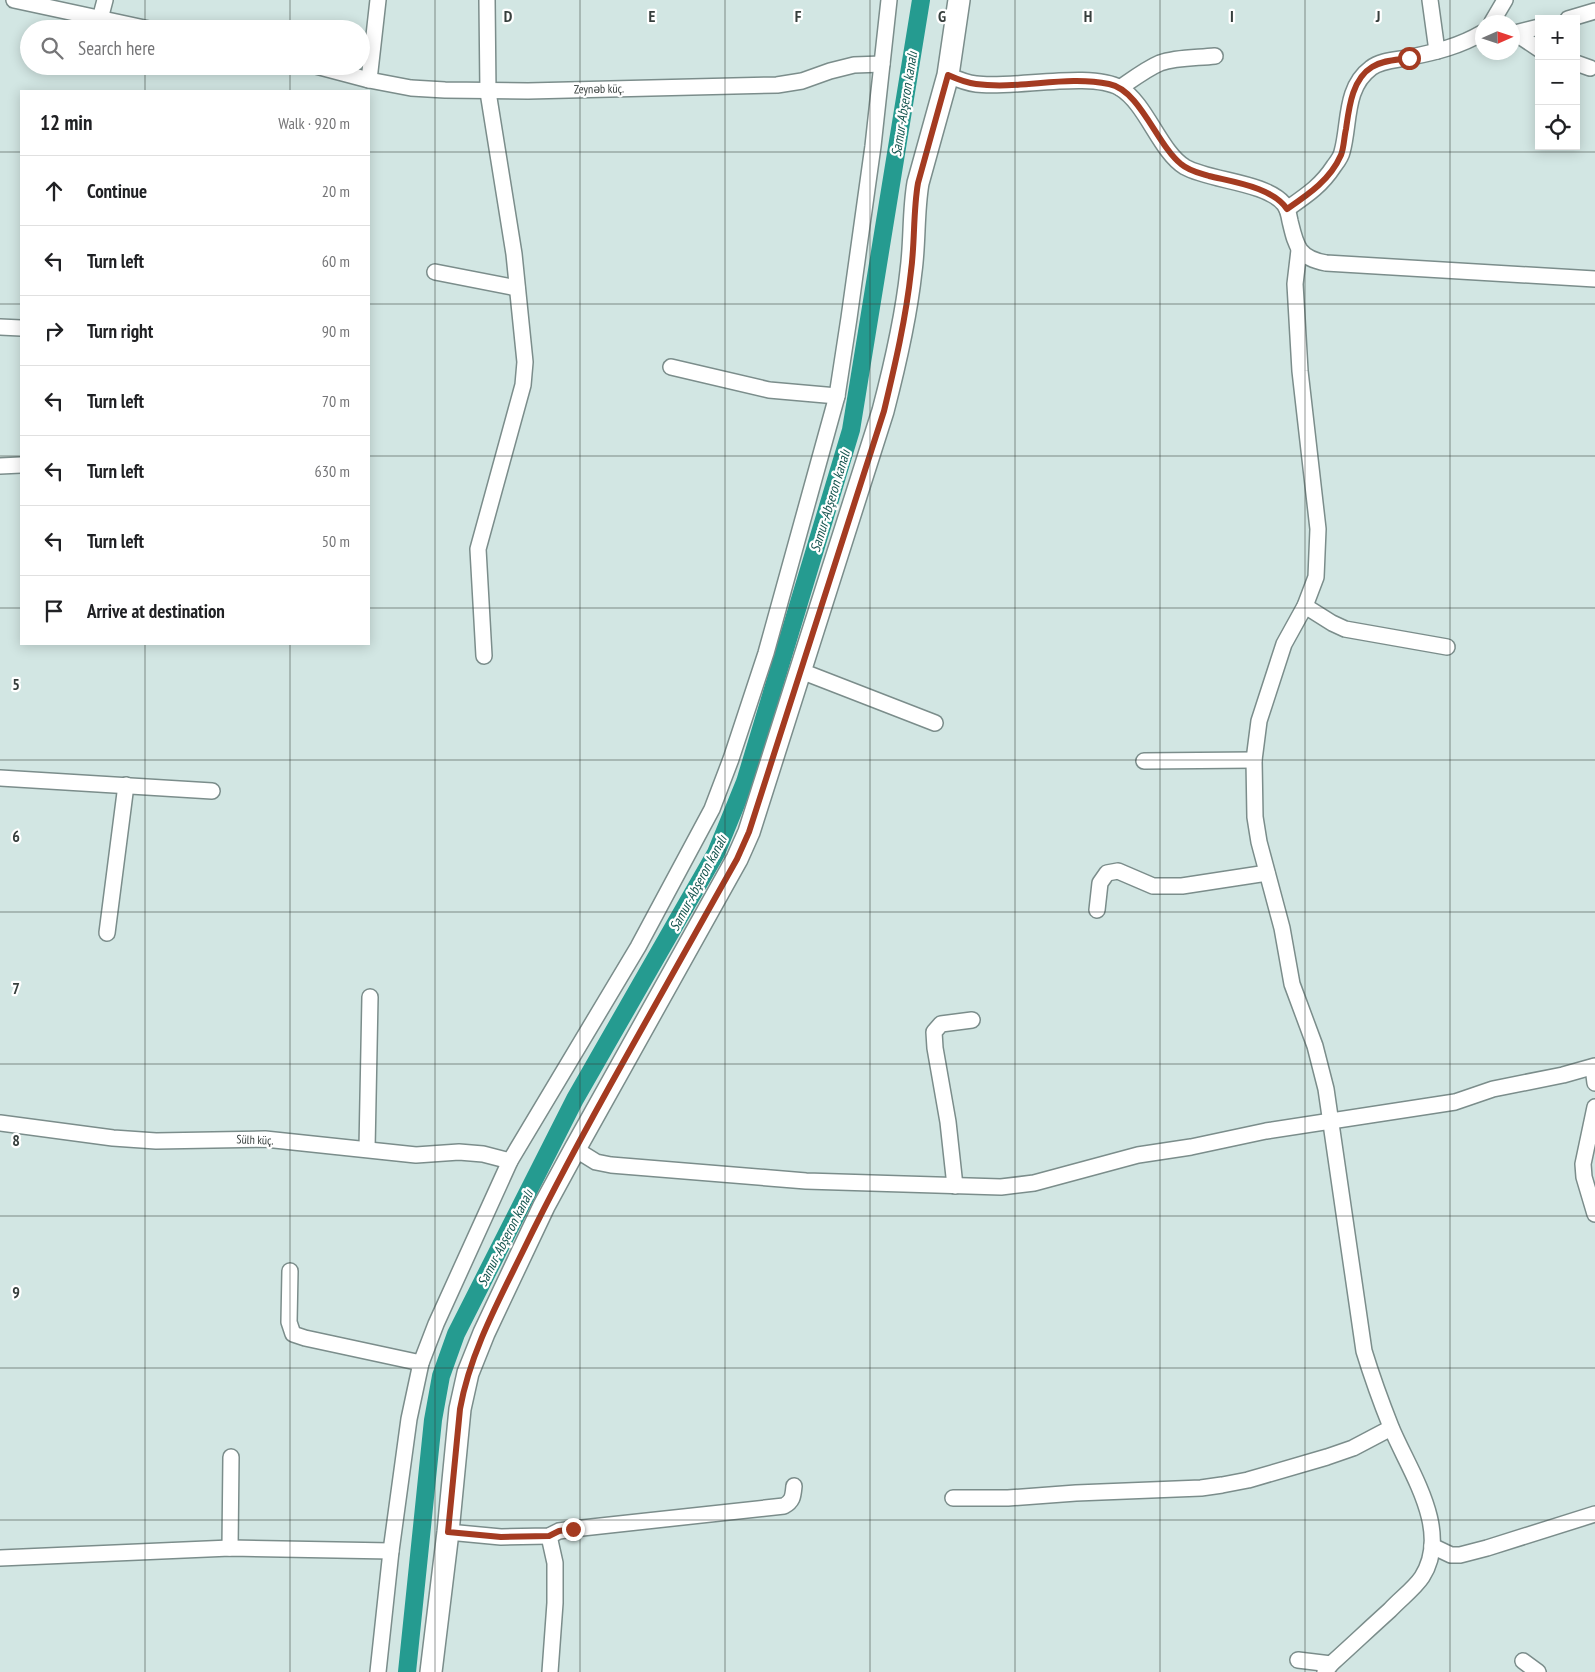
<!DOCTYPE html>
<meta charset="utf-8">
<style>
body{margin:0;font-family:"PT Sans Narrow",sans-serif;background:#f2f2f2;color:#202124}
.controls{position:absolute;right:15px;top:15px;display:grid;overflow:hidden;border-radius:0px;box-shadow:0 2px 12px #0003}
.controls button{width:45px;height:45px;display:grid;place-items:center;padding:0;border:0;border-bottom:1px solid #e0e0e0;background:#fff;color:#202124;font:25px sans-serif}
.compass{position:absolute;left:1475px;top:15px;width:45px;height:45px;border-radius:50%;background:#fff;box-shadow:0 2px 12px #0003;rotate:87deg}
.stop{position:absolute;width:15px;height:15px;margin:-11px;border:4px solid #a43b21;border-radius:50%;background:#fff}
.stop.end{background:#a43b21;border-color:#fff;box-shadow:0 1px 5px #0008}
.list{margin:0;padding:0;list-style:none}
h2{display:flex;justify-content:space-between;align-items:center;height:65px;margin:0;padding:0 20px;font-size:21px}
h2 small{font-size:16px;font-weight:400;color:#757577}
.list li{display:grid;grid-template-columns:32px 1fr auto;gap:15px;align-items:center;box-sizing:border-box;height:70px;padding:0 20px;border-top:1px solid #e0e0e0}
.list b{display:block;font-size:19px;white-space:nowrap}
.list em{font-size:16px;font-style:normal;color:#757577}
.icon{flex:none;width:28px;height:28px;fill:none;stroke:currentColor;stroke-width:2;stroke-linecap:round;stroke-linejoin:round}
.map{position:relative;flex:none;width:1595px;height:1672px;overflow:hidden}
.search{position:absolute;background:#fff;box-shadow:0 2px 12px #0003;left:20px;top:20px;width:350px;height:55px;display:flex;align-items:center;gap:12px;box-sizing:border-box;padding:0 18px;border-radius:28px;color:#757577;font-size:19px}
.panel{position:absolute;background:#fff;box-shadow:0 2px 12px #0003;left:20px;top:90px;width:350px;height:555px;border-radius:0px}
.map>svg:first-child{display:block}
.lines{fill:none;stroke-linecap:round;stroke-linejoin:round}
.canal{stroke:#259b90;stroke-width:18}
.street-casing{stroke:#7b8d8b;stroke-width:18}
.secondary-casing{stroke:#7b8d8b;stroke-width:24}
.street{stroke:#fff;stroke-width:15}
.secondary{stroke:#fff;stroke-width:21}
.route{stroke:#a43b21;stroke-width:6}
.grid{fill:none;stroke:#373f3d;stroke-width:1;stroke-opacity:0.55}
.labels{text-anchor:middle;stroke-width:4.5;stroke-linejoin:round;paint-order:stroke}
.street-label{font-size:12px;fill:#373f3d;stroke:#fff}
.water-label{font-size:14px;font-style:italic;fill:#14534d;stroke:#fff}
.grid-label{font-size:16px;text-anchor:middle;font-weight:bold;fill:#373f3d;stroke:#fff;stroke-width:4.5;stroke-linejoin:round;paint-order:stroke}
</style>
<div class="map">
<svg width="1595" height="1672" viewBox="0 0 1595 1672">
<rect width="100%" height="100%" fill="#d2e6e3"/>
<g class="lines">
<polyline class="canal" points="407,1672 433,1420 441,1376 456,1334 575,1099 716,853 745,782 851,430 921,0"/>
<g class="street-casing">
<g id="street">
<polyline points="14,0 149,29"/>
<polyline points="1430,0 1437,51"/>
<polyline points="100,19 105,0"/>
<polyline points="1568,19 1595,11"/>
<polyline points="1492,22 1505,0"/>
<polyline points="1512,32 1515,33 1539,27"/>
<polyline points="1515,33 1539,49"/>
<polyline points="1576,63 1590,68"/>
<polyline points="316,66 369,80 411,88 445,90 528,91 777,85 802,81 830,71 854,65 882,64"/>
<path d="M948,75c9,4 18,8 28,9 37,5 115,-13 144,4 26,15 40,64 65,79 25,14 81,15 99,37 4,5 5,11 6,17 6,25 8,37 36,42l269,16"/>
<polyline points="369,80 378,0"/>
<path d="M1120,88c13,-9 26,-19 40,-25 17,-6 37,-5 55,-7"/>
<path d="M1287,209c20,-14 34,-23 47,-43 3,-4 7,-9 8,-14 8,-28 2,-64 29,-84 10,-8 27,-8 40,-11 25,-5 49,-11 71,-24"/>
<path d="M1299,250l-4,34 5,87 18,158 -2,48 -11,29 -21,38 -25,77 -5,39 1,57 4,25 23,86 10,56 23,62 11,43 38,262c8,26 17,51 27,76 18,44 61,103 31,150 -8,12 -22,22 -32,33 -20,18 -39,36 -59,54l-6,8"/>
<polyline points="435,272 517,288"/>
<polyline points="0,327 21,328"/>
<polyline points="671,367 769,390 837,396"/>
<polyline points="0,466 21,465"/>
<polyline points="1305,606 1332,623 1345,629 1447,647"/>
<polyline points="484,656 478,549 523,385 525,362 514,254 488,92 487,0"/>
<polyline points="801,671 935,723"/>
<polyline points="1144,761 1254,760"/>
<polyline points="0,778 212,791"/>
<polyline points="1097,910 1100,883 1107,873 1118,871 1153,886 1182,886 1267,873"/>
<polyline points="107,933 126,785"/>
<polyline points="1593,1067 1595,1083"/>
<polyline points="1595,1107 1583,1164 1584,1177 1595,1214"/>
<polyline points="0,1123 113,1138 156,1141 265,1139 416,1155 459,1152 483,1154 510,1161"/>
<polyline points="367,1149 370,997"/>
<polyline points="575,1149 596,1162 611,1165 806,1181 1001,1187 1034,1183 1138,1155 1191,1147 1266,1131 1455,1102 1493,1089 1563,1075 1595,1066"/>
<polyline points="955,1186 948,1122 935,1048 934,1032 941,1024 972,1020"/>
<polyline points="290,1271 289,1322 293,1334 305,1338 421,1363"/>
<polyline points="953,1498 1008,1498 1076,1493 1201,1488 1222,1485 1248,1480 1327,1457 1353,1448 1391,1428"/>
<path d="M448,1532l53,5 48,-1 10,-5 14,-2 211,-23c9,-5 9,-10 10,-20"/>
<polyline points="549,1536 555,1563 555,1603 550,1672"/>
<polyline points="1432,1546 1451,1555 1460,1555 1487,1548 1595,1514"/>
<polyline points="230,1548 231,1457"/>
<polyline points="0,1558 230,1548 391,1551"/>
<polyline points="1298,1660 1331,1664"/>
<polyline points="1523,1661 1538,1672"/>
<polyline points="378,1672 391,1551 409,1419 421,1363 436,1324 510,1161 638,947 712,809 731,759 766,653 837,396 849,318 873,146 889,0"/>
</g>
</g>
<g class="secondary-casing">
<path id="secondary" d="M431,1672l17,-140 12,-123 8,-36 16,-40 60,-127 31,-57 162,-290 12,-27 134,-421c12,-46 23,-93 28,-140 4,-29 2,-59 7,-88l30,-108 11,-75"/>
</g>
<use href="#street" class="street"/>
<use href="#secondary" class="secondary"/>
</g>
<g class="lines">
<path class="route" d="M573,1529l-14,2 -10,5 -48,1 -53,-5 12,-123c10,-56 38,-107 63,-158 32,-66 67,-130 103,-194 37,-66 74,-132 111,-198l12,-27 135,-421c11,-46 22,-93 27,-140 4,-29 2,-59 7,-88l30,-108c9,4 18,8 28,9 44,6 89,-9 133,0 31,6 48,61 72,80 8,7 18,9 28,12 24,6 63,11 78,33 22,-15 43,-29 54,-54 3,-7 3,-18 5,-26 3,-21 6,-50 26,-62 11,-7 25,-7 37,-9"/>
</g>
<path class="grid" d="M145,0v29M290,0v29M435,0v1672M580,0v1672M725,0v1672M870,0v1672M1015,0v1672M1160,0v1672M1305,0v1672M1450,0v1672M145,66v25M290,66v25M0,152h21M369,152h1226M0,304h21M369,304h1226M0,456h21M369,456h1226M0,608h21M369,608h1226M145,644v1028M290,644v1028M0,760h1595M0,912h1595M0,1064h1595M0,1216h1595M0,1368h1595M0,1520h1595"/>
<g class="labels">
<g class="street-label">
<text transform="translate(599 89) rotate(-1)" y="4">Zeynəb küç.</text>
<text transform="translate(255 1140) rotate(2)" y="4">Sülh küç.</text>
</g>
<g class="water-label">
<text transform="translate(904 104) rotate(-81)" y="5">Samur-Abşeron kanalı</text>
<text transform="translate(830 501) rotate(-73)" y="5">Samur-Abşeron kanalı</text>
<text transform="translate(698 883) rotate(-62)" y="5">Samur-Abşeron kanalı</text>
<text transform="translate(505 1238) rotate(-63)" y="5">Samur-Abşeron kanalı</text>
</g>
</g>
<g class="grid-label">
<text x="508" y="22">D</text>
<text x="652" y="22">E</text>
<text x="798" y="22">F</text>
<text x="942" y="22">G</text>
<text x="1088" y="22">H</text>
<text x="1232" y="22">I</text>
<text x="1378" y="22">J</text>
<text x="16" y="690">5</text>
<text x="16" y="842">6</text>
<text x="16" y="994">7</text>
<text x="16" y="1146">8</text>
<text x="16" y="1298">9</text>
</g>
</svg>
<div class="controls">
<button>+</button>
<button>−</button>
<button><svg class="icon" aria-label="locate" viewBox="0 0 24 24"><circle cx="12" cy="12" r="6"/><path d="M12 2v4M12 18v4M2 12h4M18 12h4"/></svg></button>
</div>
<svg class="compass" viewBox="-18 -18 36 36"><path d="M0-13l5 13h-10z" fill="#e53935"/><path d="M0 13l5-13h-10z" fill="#757577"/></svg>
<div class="stop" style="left:1409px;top:58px"></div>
<div class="stop end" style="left:573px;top:1529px"></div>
<div class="search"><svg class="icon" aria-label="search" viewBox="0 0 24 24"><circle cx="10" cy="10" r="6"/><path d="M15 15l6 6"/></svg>Search here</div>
<section class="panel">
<h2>12 min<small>Walk · 920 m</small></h2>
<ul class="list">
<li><svg class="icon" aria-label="ahead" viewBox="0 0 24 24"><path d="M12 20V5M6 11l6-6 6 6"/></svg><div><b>Continue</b></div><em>20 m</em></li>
<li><svg class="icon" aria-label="left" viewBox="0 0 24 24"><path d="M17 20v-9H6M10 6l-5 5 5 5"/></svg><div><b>Turn left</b></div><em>60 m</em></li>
<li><svg class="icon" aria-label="right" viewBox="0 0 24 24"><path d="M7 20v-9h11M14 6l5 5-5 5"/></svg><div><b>Turn right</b></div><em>90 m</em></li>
<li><svg class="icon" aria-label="left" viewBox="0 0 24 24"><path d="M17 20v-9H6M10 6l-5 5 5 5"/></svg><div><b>Turn left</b></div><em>70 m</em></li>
<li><svg class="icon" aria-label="left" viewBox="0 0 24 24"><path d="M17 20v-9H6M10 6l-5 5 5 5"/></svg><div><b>Turn left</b></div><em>630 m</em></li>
<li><svg class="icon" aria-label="left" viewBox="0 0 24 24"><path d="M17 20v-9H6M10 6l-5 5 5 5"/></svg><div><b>Turn left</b></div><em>50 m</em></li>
<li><svg class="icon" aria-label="arrive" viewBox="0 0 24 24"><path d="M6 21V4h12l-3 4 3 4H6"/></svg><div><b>Arrive at destination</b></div></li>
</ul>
</section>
</div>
